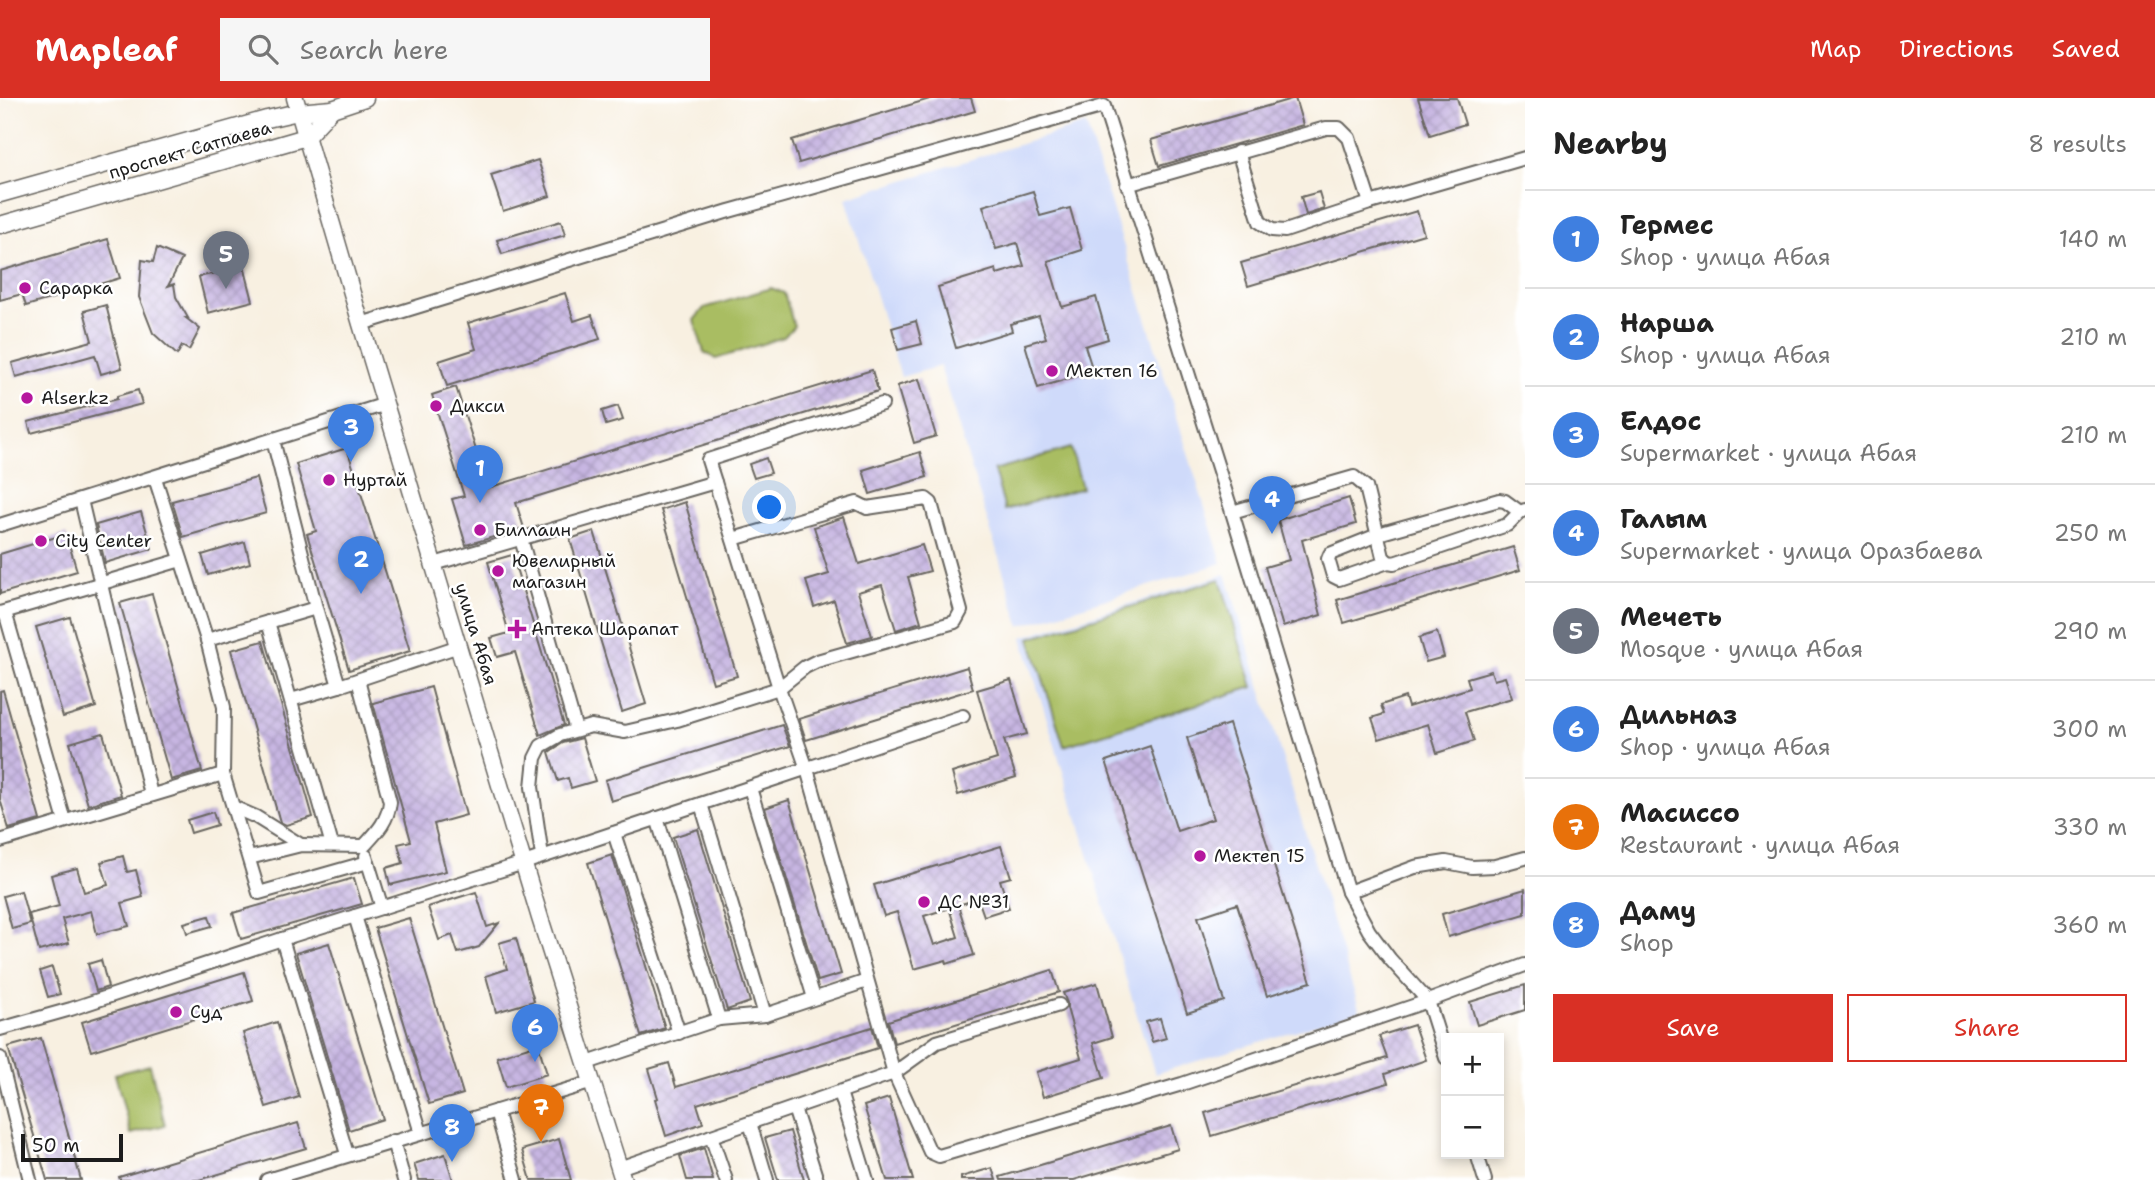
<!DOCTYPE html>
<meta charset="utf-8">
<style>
body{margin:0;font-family:"Shantell Sans",sans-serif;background:#f6f6f6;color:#222}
.controls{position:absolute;right:21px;bottom:21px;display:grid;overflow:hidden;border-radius:0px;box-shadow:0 4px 10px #0003}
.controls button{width:63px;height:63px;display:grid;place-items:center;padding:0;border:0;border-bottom:2px solid #e0e0e0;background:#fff;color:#222;font:35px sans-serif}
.scale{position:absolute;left:21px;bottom:18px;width:102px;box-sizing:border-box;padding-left:7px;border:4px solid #1c1c1c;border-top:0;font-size:19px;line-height:24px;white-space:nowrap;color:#1c1c1c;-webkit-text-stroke:5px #fff;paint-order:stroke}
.you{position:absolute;left:770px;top:410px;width:24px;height:24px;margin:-18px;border:5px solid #fff;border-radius:50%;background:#1a73e8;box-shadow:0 0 0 10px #1a73e833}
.badge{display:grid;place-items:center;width:46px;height:46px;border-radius:50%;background:#d93025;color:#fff;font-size:23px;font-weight:700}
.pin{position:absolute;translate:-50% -58px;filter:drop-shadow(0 2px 4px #0008)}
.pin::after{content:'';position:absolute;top:37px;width:24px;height:21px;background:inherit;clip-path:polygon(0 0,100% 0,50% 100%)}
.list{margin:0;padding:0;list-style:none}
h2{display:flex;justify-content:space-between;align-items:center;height:91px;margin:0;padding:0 28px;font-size:30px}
h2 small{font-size:23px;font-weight:400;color:#767676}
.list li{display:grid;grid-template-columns:46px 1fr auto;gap:21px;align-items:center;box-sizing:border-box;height:98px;padding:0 28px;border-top:2px solid #e0e0e0}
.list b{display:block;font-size:26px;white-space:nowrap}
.list p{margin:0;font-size:23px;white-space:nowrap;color:#767676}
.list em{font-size:23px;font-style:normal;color:#767676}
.actions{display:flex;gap:14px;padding:21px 28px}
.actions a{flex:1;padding:16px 0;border:2px solid #d93025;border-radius:0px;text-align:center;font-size:24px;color:#d93025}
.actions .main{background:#d93025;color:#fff}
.icon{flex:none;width:38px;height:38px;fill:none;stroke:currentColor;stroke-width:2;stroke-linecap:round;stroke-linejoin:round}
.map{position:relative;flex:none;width:1525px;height:1082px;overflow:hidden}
header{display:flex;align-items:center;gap:42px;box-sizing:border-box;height:98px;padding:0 35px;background:#d93025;color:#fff}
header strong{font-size:33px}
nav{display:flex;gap:38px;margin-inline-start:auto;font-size:24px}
.search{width:490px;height:63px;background:#f6f6f6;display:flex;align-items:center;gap:18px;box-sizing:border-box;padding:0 24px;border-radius:0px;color:#767676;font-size:26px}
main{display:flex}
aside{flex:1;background:#fff}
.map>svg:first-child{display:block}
.built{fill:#cfdafa}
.grass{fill:#a9bd62;stroke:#626c3f;stroke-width:2}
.building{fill:url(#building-cross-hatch);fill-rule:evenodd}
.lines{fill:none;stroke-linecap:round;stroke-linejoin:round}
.minor-casing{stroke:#696661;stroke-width:16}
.tertiary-casing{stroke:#696661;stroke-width:19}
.minor{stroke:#fff;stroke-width:12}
.tertiary{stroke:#fff;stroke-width:16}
.poi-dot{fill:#b5179e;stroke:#fff;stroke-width:2.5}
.labels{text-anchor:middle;stroke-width:5;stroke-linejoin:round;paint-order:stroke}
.street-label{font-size:18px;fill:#1c1c1c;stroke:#fff}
.poi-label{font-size:18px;fill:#1c1c1c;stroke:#fff;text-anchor:start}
</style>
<header>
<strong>Mapleaf</strong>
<div class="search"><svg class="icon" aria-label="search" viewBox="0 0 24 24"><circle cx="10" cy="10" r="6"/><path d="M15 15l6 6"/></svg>Search here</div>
<nav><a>Map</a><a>Directions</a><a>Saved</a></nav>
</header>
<main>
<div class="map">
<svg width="1525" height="1082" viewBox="0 0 1525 1082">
<defs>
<pattern id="building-cross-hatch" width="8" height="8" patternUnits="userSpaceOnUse" patternTransform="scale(1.75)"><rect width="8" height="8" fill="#c7b6e2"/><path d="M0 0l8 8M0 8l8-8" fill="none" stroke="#aa9cc1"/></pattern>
</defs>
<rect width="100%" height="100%" fill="#fff"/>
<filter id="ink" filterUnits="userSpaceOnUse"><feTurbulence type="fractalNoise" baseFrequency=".0143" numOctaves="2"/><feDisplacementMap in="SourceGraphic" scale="14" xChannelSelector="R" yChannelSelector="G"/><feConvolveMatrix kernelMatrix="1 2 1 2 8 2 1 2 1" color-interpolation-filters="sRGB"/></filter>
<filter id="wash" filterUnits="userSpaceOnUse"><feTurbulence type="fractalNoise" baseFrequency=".00686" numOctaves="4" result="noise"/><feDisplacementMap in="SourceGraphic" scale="28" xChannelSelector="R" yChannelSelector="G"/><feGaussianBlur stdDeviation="1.57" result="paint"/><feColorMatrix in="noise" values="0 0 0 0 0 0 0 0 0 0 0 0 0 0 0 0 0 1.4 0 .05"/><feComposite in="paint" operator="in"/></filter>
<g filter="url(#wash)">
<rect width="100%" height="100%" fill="#f8f0e1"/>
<g class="built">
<polygon points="1086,26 1222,465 1020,528 940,268 901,279 846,100"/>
<polygon points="1226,476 1360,913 1155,976 1022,539"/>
</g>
<g class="grass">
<polygon points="771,190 784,195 794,228 784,239 716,261 704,254 694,222 704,210"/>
<polygon points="1071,350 1082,390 1005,412 994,372"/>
<polygon points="1220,481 1253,589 1064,648 1030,540"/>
<polygon points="150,967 165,1027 131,1036 115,976"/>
</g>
<g id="blocks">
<g class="building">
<polygon points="933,0 971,0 975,13 799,65 792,42"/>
<polygon points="1295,0 1303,27 1159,68 1151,42"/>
<polygon points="1418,0 1457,0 1465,26 1430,37"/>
<polygon points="538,62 550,98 503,113 491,77"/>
<polygon points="1033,93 1040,118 1070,110 1082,152 1048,163 1062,209 1096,199 1108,241 1085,248 1093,273 1038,290 1025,246 1046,240 1039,218 1010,226 1012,233 956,250 938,189 996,171 997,176 1024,168 1017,145 996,151 983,108"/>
<polygon points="1319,94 1324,111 1306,117 1301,99"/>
<polygon points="1417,113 1424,136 1248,188 1241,165"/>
<polygon points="561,123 565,137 502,156 497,142"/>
<polygon points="108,141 120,180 26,208 22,196 0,202 0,173"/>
<polygon points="157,150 182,161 168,188 174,186 176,199 188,220 186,220 200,231 189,252 182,248 177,257 153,235 139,199 142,162 153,164"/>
<polygon points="244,168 253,203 208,215 199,179"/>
<polygon points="565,195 574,223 592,217 600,241 447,288 439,263 476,251 468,225"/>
<polygon points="106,207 122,270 101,276 95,257 16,279 12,265 92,243 84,213"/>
<polygon points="916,223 922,246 898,252 892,230"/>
<polygon points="872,272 878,293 516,405 524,430 466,447 452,401 464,398 432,297 456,289 488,390"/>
<polygon points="919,281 936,338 914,345 897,288"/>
<polygon points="138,292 142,306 31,335 28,324 117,301 117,298"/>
<polygon points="618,308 623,322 606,327 602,313"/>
<polygon points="347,350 410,553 349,572 307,436 316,433 296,366"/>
<polygon points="920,354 927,379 870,396 863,372"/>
<polygon points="766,360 771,375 754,380 749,366"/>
<polygon points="256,380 266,415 183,439 172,403"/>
<polygon points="1349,400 1356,426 1302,442 1321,517 1283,529 1265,469 1289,462 1278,422"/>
<polygon points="685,404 737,578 713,585 661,412"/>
<polygon points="141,414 152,451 105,465 96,427"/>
<polygon points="844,419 859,466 922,447 930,473 908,479 921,524 896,532 882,487 858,494 872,538 847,545 834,502 814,509 806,483 829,476 814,429"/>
<polygon points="594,433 646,606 622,614 570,441"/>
<polygon points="66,436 77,473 0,496 0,456"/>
<polygon points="245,444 250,465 208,477 202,457"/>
<polygon points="1513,449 1520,472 1344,525 1337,502"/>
<polygon points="512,457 564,627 540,637 515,554 497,559 491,540 509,535 488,464"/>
<polygon points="152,496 202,673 171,682 120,505"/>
<polygon points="70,519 96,609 63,619 36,529"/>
<polygon points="1437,534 1444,559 1426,564 1419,540"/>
<polygon points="263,543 313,719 286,727 280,724 231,552"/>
<polygon points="967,569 973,591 806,642 799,621"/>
<polygon points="1491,573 1494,582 1505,579 1512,600 1465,614 1474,643 1437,655 1428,626 1379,641 1372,620 1384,616 1381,607 1405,599 1408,609 1470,590 1467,580"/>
<polygon points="1011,582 1027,636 1004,642 1016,679 958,697 952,675 997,661 977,592"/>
<polygon points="431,589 466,717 434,726 446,773 390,787 386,770 403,765 398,746 411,743 373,605"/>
<polygon points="3,592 40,722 9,731 0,701 0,593"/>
<polygon points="1229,626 1311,884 1267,898 1237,806 1198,819 1224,903 1187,915 1106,663 1150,648 1177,733 1213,721 1187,640"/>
<polygon points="782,627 790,648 611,703 605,682"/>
<polygon points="103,635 121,697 88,707 70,645"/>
<polygon points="582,640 595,683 571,690 568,680 558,683 549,654 563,645"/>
<polygon points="789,702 841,876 818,883 765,710"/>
<polygon points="213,714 217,727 191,735 187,722"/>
<polygon points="698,731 750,904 727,912 673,739"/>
<path d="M1001,748l10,31 -11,3 9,28 -25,8 -6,-17 -20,6 16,50 -27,9 -1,-4 -32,9 -17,-57 -13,4 -10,-31zM949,810l9,29 -24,8 -10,-29z"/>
<polygon points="612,757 665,930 641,938 588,765"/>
<polygon points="123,758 127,774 136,772 143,799 122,805 129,828 97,836 91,813 62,821 69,845 39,853 29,816 59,808 51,777 77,770 84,794 108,787 101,764"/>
<polygon points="354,780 362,806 241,841 233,815"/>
<polygon points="1525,791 1525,816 1448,839 1442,816"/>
<polygon points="21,793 30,826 12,831 3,798"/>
<polygon points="476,794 487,829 499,825 479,849 458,855 452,837 439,842 428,809"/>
<polygon points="209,818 212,828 187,835 184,825"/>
<polygon points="409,820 463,996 429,1006 375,830"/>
<polygon points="516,840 534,903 496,914 486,878 507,871 499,845"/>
<polygon points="329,845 383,1021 349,1032 296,855"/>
<polygon points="101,862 108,889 96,893 88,866"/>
<polygon points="52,869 60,896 48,899 40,873"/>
<polygon points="1052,872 1059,894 894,945 888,923"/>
<polygon points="244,874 253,903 91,953 82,924"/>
<polygon points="1097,885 1112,939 1093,945 1104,980 1043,999 1036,974 1081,960 1067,910 1067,905 1063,895"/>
<polygon points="1525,887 1525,912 1477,927 1470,904"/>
<polygon points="1160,920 1166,940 1152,944 1146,924"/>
<polygon points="277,924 299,999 266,1009 243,935"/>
<polygon points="1414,927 1426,962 1385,976 1388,985 1212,1038 1205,1015 1387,960 1379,938"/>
<polygon points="872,929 878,950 697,1006 703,1025 666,1038 655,1001 658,1000 649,971 669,965 676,989"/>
<polygon points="41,940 81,1082 47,1082 8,949"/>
<polygon points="538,946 547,976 506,989 497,959"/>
<polygon points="889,1000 913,1082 887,1082 864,1008"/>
<polygon points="298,1025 306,1050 199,1082 120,1082 119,1079"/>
<polygon points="1171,1028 1178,1051 1074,1082 1001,1082 1000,1079"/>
<polygon points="790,1033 804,1082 778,1082 765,1040"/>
<polygon points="559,1041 571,1082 531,1082 522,1052"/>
<polygon points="704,1050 713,1082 687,1082 680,1058"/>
<polygon points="445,1056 453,1082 419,1082 414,1066"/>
<polygon points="992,1070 996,1082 961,1082 961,1079"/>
</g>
</g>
</g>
<g filter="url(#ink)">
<use href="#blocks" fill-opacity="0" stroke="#696661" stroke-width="2"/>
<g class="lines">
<g class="minor-casing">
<g id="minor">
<polyline points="1238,54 1260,124 1272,132 1285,133 1370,105"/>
<polyline points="1127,87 1326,30 1339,30 1349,40 1370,105 1525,60"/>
<polyline points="361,226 729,113 1104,8 1232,414 1348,794 1369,833 1390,861 1428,903 1446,960"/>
<polyline points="273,342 316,510"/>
<polyline points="155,380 207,542 316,510 339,588 459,548"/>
<polyline points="715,384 708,362 882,306"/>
<polyline points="81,402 151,697"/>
<polyline points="1232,414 1354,379 1366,389 1383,459 1388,464 1394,465 1507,427 1520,414 1525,412"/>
<polyline points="0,427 386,306"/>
<polyline points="521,441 576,632"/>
<polyline points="733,441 857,405 867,410 926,401 931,405 961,513 955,524 817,563 805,569 779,590 807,671 894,975 937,944 1059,907"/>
<polyline points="1388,464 1339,481 1333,478 1328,461 1330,456 1385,434 1499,402 1505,403 1520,414"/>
<polyline points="434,466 715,384 779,590 677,622 625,634 591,628 560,637 541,648 535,660 532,689 542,758"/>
<polyline points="5,514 65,723"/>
<polyline points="0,515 181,462"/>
<polyline points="268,524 332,747"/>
<polyline points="207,542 224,609 223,676 259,795 368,764"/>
<polyline points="291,602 339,588"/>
<polyline points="750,690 814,900"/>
<polyline points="701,706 765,917"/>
<polyline points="233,709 256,719 301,747"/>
<polyline points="657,720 719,921"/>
<polyline points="614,735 679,935"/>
<polyline points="0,743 223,676"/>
<polyline points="366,758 382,810"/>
<path d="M249,760l52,-13 63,1c13,-14 24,-25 26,-44l-32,-122"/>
<polyline points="1348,794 1415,769 1446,764 1472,769 1495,768 1525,760"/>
<polyline points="355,818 421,1035"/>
<polyline points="282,841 347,1056"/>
<polyline points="0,931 71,911 282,841 524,765 963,618"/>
<polyline points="0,960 30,1082"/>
<polyline points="587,965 719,921 765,917 867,883"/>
<polyline points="840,994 867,1082"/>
<polyline points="794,1010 817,1082"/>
<polyline points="496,1013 516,1082"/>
<polyline points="750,1025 767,1082"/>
<polyline points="711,1038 726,1082"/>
<polyline points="393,1043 404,1082"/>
<polyline points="1477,1056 1485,1082"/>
<polyline points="619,1070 894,975 930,1054 939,1058 1182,986 1428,903 1525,867"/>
<polyline points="267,1082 593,984"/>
</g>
</g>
<g class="tertiary-casing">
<g id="tertiary">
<polyline points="295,0 361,226 540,820 623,1082"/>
<polyline points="0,96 267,21 298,14 332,11 365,0"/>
<polyline points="0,127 306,39 332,11"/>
</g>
</g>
<use href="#minor" class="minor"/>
<use href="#tertiary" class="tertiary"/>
</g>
</g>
<g class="poi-dot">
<circle cx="25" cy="190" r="7"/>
<circle cx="1052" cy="273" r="7"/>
<circle cx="27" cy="300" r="7"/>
<circle cx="436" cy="308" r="7"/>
<circle cx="329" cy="382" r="7"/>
<circle cx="480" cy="432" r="7"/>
<circle cx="41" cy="443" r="7"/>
<circle cx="498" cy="473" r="7"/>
<path d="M513.5 520.5h7v7h7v7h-7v7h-7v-7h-7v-7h7z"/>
<circle cx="1200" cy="758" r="7"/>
<circle cx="924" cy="804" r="7"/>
<circle cx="176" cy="914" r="7"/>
</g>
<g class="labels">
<g class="street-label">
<text transform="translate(190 52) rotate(-16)" y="6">проспект Сатпаева</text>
<text transform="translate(476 536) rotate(73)" y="6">улица Абая</text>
</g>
<g class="poi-label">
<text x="39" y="196">Сарарка</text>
<text x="1066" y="279">Мектеп 16</text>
<text x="41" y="306">Alser.kz</text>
<text x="450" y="314">Дикси</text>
<text x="343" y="388">Нуртай</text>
<text x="494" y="438">Биллаин</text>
<text x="55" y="449">City Center</text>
<text x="512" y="469">Ювелирный<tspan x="512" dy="21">магазин</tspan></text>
<text x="531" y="537">Аптека Шарапат</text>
<text x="1214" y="764">Мектеп 15</text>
<text x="938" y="810">ДС №31</text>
<text x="190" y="920">Суд</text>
</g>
</g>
</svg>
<div class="controls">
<button>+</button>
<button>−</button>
</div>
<div class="scale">50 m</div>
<div class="you"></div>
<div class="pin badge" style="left:480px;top:405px;background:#3f7fe0">1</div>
<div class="pin badge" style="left:361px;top:496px;background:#3f7fe0">2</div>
<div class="pin badge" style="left:351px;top:364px;background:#3f7fe0">3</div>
<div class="pin badge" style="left:1272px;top:436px;background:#3f7fe0">4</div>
<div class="pin badge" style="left:226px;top:191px;background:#6b7280">5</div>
<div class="pin badge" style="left:535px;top:964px;background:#3f7fe0">6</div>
<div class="pin badge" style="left:541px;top:1044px;background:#e8710a">7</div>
<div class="pin badge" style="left:452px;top:1064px;background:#3f7fe0">8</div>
</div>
<aside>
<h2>Nearby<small>8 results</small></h2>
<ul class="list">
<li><span class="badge" style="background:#3f7fe0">1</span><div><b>Гермес</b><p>Shop · улица Абая</p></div><em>140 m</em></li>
<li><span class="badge" style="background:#3f7fe0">2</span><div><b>Нарша</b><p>Shop · улица Абая</p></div><em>210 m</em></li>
<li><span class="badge" style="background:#3f7fe0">3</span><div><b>Елдос</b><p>Supermarket · улица Абая</p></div><em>210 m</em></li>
<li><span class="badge" style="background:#3f7fe0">4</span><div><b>Галым</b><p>Supermarket · улица Оразбаева</p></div><em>250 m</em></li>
<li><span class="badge" style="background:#6b7280">5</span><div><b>Мечеть</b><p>Mosque · улица Абая</p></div><em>290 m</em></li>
<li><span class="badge" style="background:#3f7fe0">6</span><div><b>Дильназ</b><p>Shop · улица Абая</p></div><em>300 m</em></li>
<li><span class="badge" style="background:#e8710a">7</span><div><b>Масиссо</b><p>Restaurant · улица Абая</p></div><em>330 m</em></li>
<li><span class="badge" style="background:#3f7fe0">8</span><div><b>Даму</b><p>Shop</p></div><em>360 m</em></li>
</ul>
<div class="actions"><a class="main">Save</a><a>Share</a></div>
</aside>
</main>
